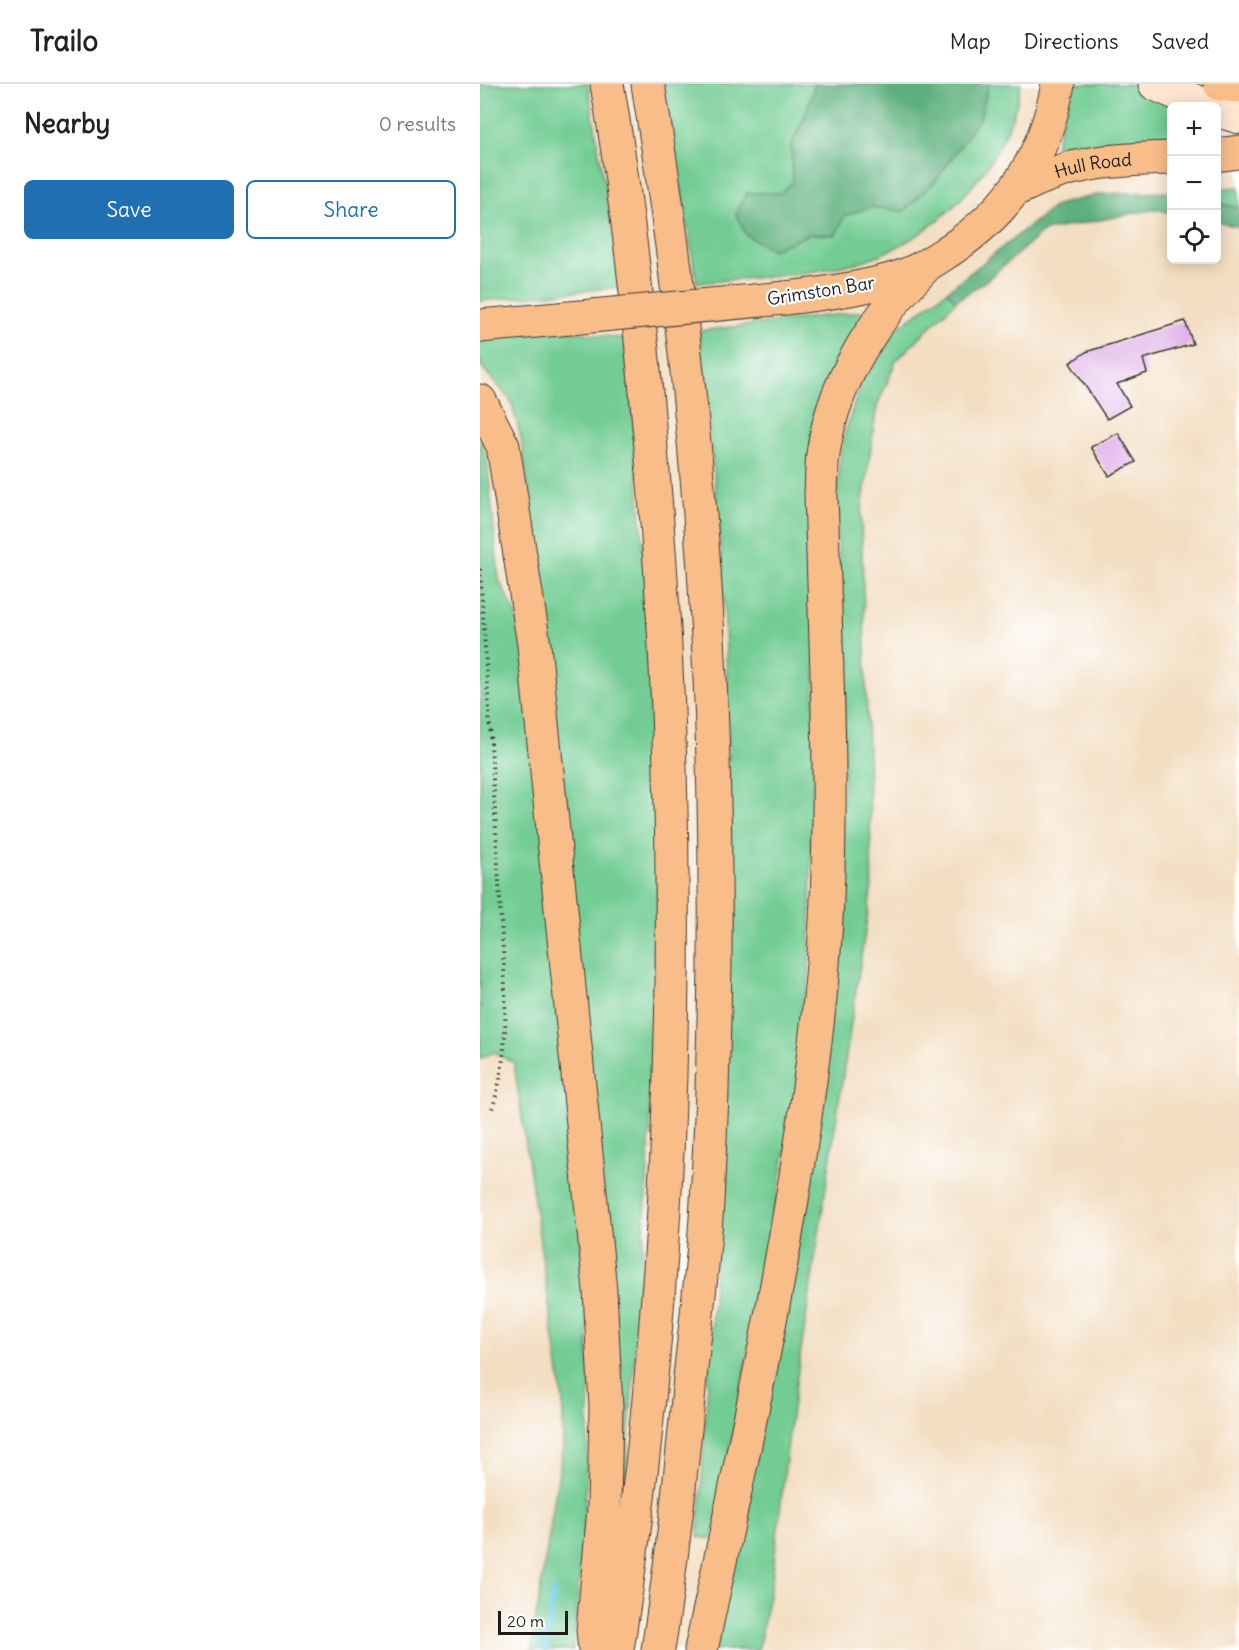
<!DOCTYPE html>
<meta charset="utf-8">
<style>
body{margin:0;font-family:Delius,sans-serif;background:#f2f2f2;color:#222}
.controls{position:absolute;right:18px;top:18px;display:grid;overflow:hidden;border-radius:9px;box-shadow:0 3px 15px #0003}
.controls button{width:54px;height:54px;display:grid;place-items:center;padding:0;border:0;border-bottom:2px solid #e0e0e0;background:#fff;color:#222;font:30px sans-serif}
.scale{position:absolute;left:18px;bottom:15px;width:70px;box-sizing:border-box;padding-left:6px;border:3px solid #1c1c1c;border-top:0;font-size:16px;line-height:21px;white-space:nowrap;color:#1c1c1c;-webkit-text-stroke:4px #fff;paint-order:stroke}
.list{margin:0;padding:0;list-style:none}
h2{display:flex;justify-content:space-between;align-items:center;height:78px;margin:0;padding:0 24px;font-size:26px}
h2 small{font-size:20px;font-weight:400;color:#767676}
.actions{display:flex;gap:12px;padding:18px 24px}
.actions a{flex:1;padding:14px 0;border:2px solid #1f6fb2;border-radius:9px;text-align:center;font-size:21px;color:#1f6fb2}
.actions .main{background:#1f6fb2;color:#fff}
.icon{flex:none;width:33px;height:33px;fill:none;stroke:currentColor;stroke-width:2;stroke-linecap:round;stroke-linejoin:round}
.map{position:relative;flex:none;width:759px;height:1566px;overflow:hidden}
header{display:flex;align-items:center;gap:36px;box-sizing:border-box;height:84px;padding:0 30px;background:#fff;border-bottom:2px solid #e0e0e0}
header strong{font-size:28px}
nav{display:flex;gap:33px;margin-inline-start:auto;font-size:21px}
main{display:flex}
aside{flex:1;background:#fff}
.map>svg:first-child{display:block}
.green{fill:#72cc93;stroke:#477458;stroke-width:1.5}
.forest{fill:#5db07d;stroke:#3c664c;stroke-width:1.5}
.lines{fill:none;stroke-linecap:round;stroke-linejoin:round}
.stream{stroke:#61c8dd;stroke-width:7}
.building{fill:#dfaee7}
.secondary-casing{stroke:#3c3935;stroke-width:35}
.trunk-casing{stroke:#3c3935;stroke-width:35}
.path{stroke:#3c3935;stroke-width:4;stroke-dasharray:1.5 4.5;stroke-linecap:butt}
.secondary{stroke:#fde5d0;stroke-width:33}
.trunk{stroke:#f9bd89;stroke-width:33}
.trunk-bridge-casing{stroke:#3c3935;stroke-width:35;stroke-linecap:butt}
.trunk-bridge{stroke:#f9bd89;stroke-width:33}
.labels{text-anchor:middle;stroke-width:4.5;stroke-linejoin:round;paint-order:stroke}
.street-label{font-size:18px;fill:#1c1c1c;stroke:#fff}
</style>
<header>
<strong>Trailo</strong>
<nav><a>Map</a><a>Directions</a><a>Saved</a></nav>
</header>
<main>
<aside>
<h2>Nearby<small>0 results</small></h2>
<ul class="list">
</ul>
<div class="actions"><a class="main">Save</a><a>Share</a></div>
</aside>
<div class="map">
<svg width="759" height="1566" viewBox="0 0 759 1566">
<rect width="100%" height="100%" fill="#fff"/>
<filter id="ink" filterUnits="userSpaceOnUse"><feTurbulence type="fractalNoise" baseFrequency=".0167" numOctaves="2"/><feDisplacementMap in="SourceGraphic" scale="12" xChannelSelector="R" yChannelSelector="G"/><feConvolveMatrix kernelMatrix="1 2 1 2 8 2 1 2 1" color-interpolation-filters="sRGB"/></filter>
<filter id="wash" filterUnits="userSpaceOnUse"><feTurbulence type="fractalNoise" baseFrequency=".008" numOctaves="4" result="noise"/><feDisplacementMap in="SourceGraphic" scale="24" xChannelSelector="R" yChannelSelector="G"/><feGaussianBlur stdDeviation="1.35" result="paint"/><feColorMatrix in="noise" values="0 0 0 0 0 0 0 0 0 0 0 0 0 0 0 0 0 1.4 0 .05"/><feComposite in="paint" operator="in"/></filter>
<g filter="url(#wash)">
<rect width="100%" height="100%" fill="#f3dec2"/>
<g class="green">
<polygon points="0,0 108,0 141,203 0,217"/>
<path d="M183,0h152l-10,32 -14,30 2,36 -13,11h-33l25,57 38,-16 26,1 8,-19 26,-9 34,4 76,-93 9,-34h32c-14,85 -90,163 -174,181 -49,11 -101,13 -150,18z"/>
<polygon points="589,0 654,0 692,22 691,56 622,59 574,68"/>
<polygon points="759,103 759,124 737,119 737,105"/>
<polygon points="467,207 476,217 416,277 397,322 381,432 392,802 311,1332 292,1495 278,1566 233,1566 363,775 364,589 356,416 362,358 380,302 407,252"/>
<path d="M387,227l-41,73 -11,289 -6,301 -15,133 -81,432 -15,-2c20,-310 41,-623 26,-934 -4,-90 -16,-181 -25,-272z"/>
<path d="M83,246l63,9c18,207 37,415 31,623 -5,186 -20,372 -35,557l-59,-711 -29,-282 -13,-88 -10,-37 -31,-36v-29z"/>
<polygon points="0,355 7,375 19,496 44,546 98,1102 110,1294 104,1445 93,1566 51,1566 83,1361 83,1317 34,979 14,968 0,975"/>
</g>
<g class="forest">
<polygon points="335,0 509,0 500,34 455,98 424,127 390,123 364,132 356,151 330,150 292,166 266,151 256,130 267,109 300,109 313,98 311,62 325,32"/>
<polygon points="691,108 691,129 676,125 564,147 507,196 476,217 467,207 576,121 621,110"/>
<polygon points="736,119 759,124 759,143 737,138"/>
</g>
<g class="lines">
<polyline class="stream" points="65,1566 74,1507"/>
</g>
<g id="blocks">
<g class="building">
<polygon points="705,237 713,260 663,275 667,289 637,300 650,322 627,335 590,279 606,268"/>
<polygon points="638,349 656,378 629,392 611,363"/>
</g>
</g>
</g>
<g filter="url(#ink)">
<use href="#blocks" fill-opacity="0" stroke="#3c3935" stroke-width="1.5"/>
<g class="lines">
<g class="secondary-casing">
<g id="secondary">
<polyline points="675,0 726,22"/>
<polyline points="736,26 759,33"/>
</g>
</g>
<g class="trunk-casing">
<g id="trunk">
<path d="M127,0c23,132 36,266 47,400 32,387 23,782 -37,1166"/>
<path d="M168,0c61,367 80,747 59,1118 -3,56 -10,111 -16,166 -9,94 -18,188 -33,282"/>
<polyline points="740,0 759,2"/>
<polyline points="736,71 759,68"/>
<path id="s1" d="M539,104c54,-27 93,-28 153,-30"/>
<path d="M305,214c38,-4 76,-9 112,-20 20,-6 36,-17 53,-28 61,-41 95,-93 108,-166"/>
<polyline points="0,242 79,235"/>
<polyline points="0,317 23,362 54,561 120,1206 126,1323 124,1425 113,1546 115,1566"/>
<path d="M221,1566c46,-215 96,-433 119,-652 17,-168 6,-336 1,-504 1,-15 0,-31 3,-46 11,-70 53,-133 102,-182"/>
</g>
</g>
<path class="path" d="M0,485c7,110 14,221 20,332 3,67 14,143 -8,208"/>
<use href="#secondary" class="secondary"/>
<use href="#trunk" class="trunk"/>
<g class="trunk-bridge-casing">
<polyline id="trunk-bridge" points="79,235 305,214"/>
</g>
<use href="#trunk-bridge" class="trunk-bridge"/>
</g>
</g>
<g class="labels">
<g class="street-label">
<text dy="6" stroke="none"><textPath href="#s1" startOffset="78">Hull Road</textPath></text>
<text transform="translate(341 207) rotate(-9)" y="6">Grimston Bar</text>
</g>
</g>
</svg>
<div class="controls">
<button>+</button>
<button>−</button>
<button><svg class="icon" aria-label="locate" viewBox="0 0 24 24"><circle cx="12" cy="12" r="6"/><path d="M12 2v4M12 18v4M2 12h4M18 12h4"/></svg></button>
</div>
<div class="scale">20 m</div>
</div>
</main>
